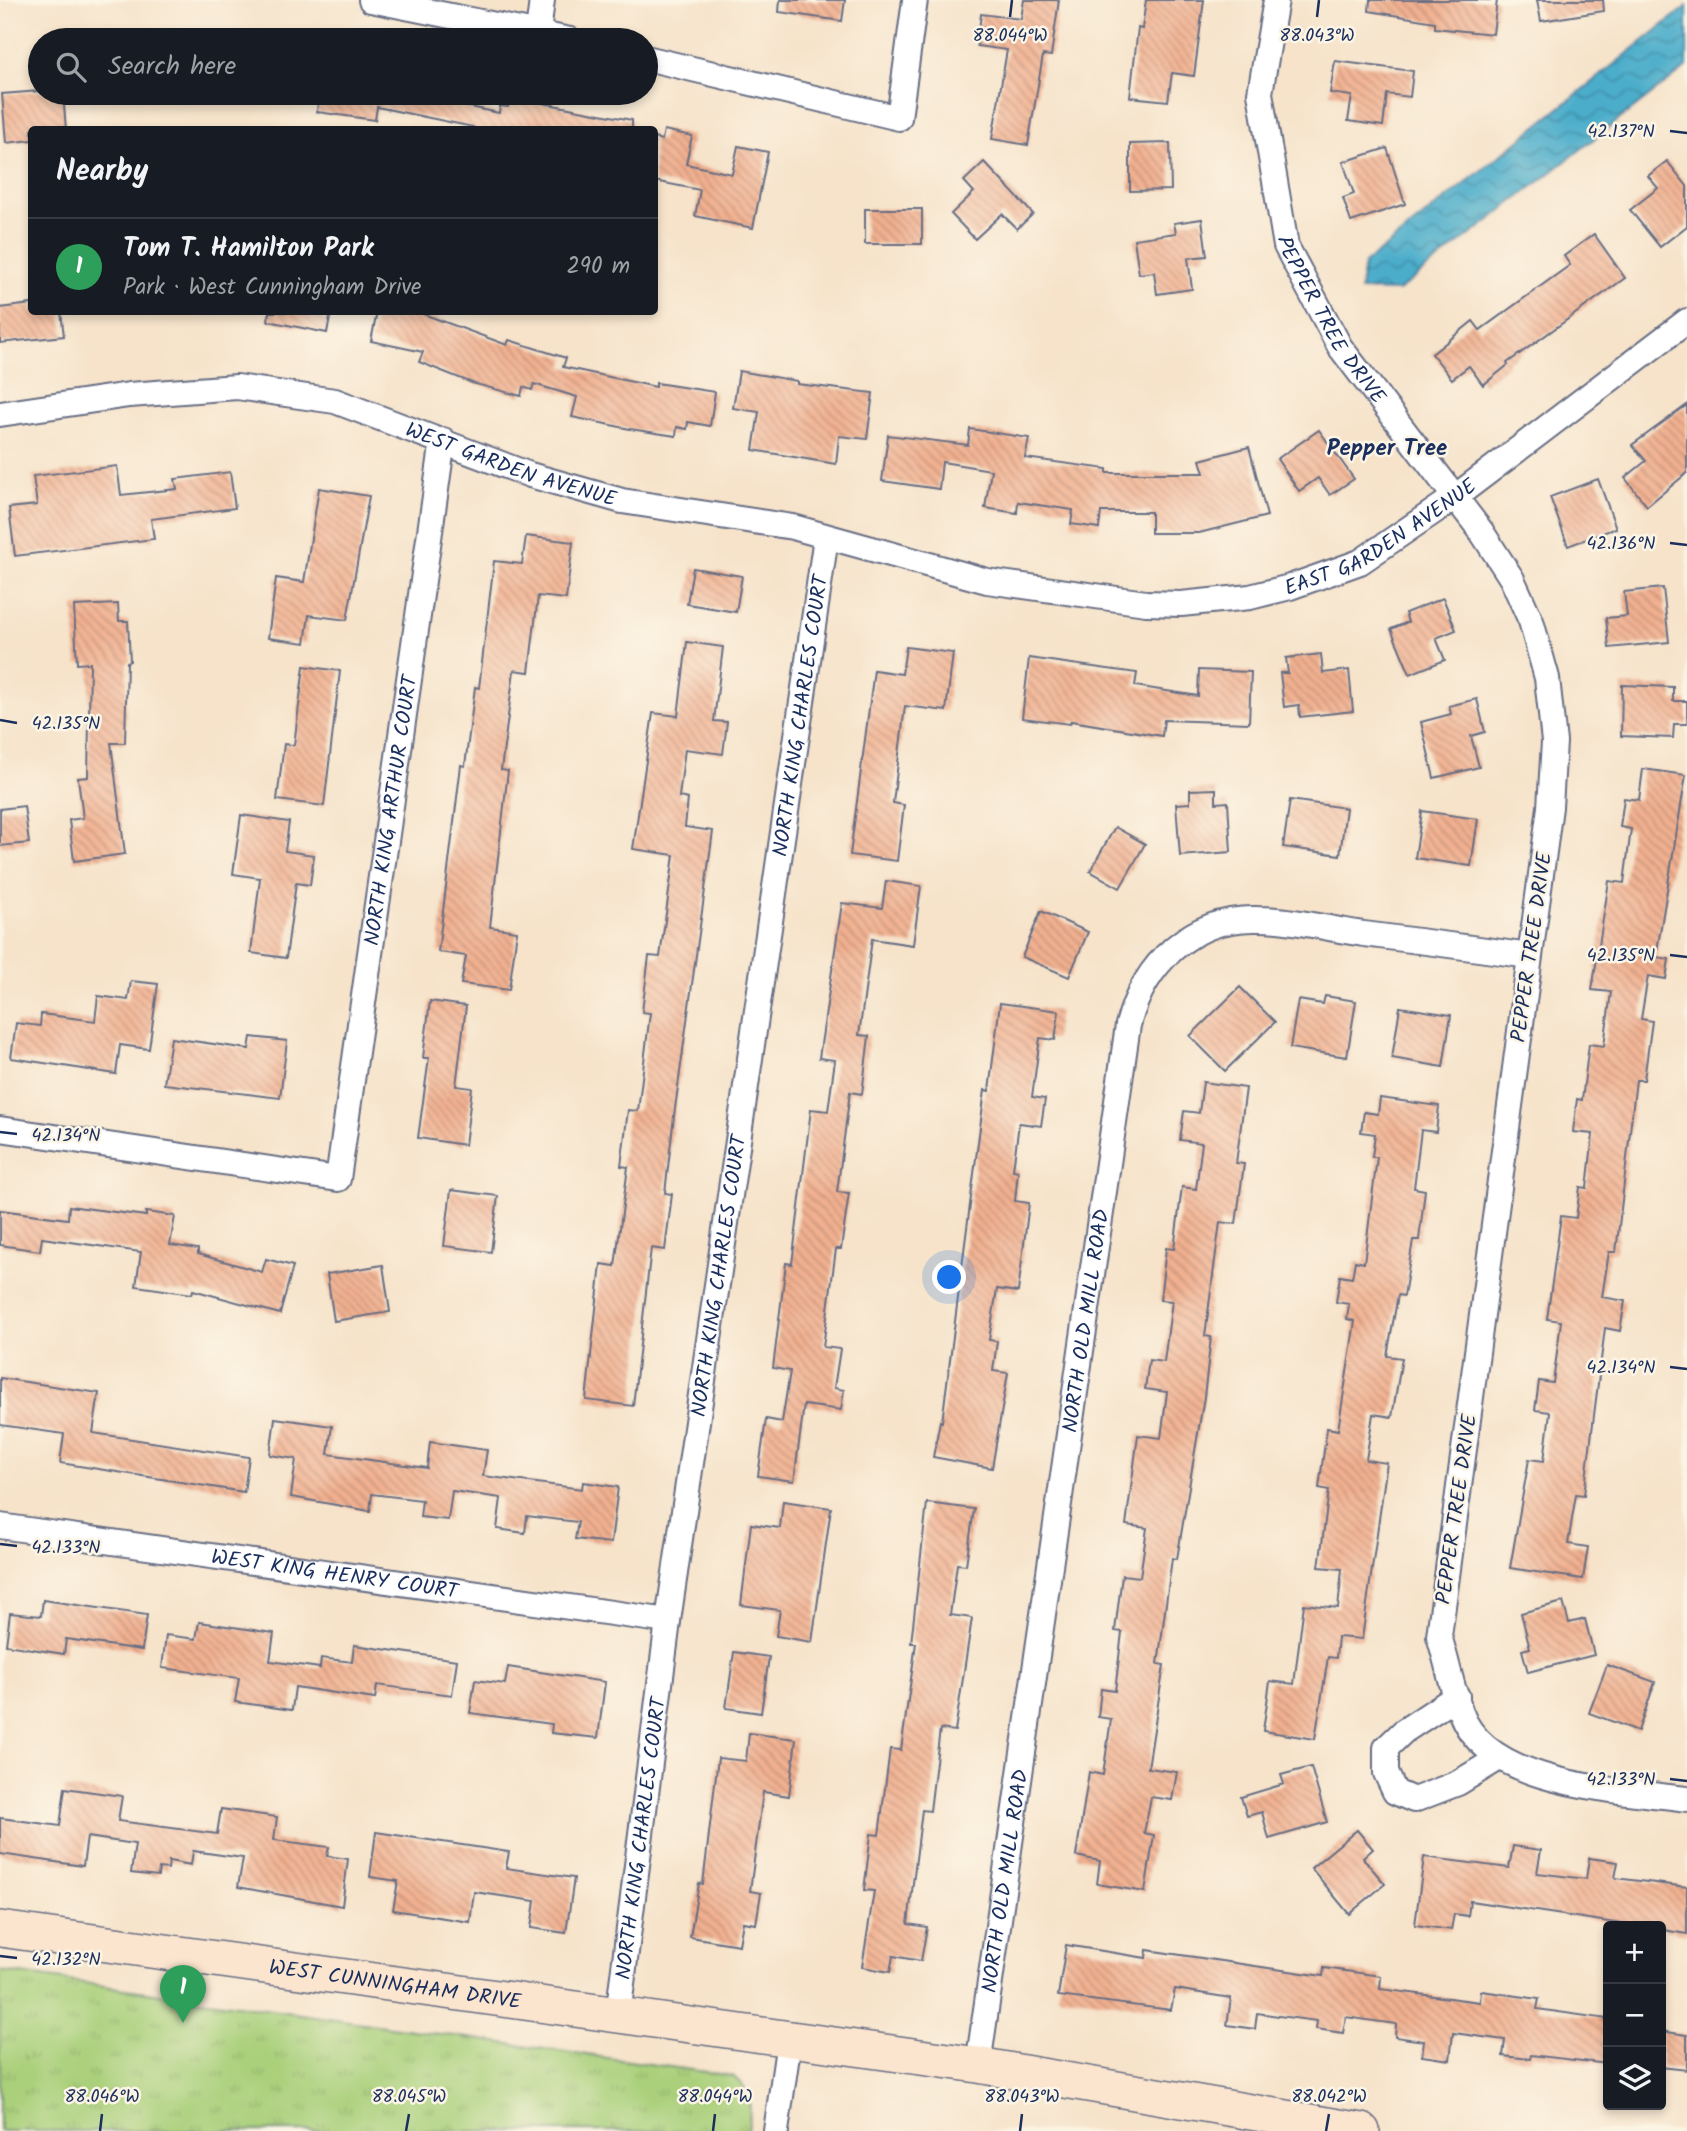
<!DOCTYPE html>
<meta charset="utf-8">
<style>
body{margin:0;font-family:Kalam,sans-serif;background:#242831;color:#f1f3f6}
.controls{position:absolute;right:21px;bottom:21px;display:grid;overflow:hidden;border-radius:7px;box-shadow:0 4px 10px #0003}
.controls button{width:63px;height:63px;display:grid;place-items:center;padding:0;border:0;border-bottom:2px solid #363941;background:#171b24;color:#f1f3f6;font:35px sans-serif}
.you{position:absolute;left:950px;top:1278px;width:24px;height:24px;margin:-18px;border:5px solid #fff;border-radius:50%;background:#1a73e8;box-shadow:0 0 0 10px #1a73e833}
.badge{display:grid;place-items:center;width:46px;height:46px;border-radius:50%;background:#d1495b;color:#fff;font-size:23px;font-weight:700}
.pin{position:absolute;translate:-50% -58px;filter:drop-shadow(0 2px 4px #0008)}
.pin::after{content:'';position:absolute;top:37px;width:24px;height:21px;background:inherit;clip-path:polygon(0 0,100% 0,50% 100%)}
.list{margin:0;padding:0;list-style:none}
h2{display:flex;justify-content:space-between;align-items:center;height:91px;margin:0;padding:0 28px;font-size:30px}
h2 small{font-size:23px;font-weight:400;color:#9ea1a6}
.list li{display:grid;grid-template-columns:46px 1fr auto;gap:21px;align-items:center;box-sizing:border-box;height:98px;padding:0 28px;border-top:2px solid #363941}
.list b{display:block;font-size:26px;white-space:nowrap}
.list p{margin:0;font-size:23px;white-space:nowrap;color:#9ea1a6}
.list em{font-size:23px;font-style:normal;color:#9ea1a6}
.icon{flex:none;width:38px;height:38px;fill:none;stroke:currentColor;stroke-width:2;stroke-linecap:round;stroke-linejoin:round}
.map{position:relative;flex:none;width:1687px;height:2131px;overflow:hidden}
.search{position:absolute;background:#171b24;box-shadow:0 4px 10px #0003;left:28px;top:28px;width:630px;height:77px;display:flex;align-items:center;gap:18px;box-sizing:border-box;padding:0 24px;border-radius:38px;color:#9ea1a6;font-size:26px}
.panel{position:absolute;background:#171b24;box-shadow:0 4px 10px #0003;left:28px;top:126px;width:630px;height:189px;border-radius:7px}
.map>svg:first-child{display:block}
.grass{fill:url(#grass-tufts);stroke:#62806c;stroke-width:2}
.water{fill:url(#water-waves);stroke:#336e94;stroke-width:2}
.building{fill:url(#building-back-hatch)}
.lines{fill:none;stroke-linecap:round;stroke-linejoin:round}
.street-casing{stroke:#686e84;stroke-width:28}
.secondary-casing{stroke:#686e84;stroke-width:38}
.street{stroke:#fff;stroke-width:24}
.secondary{stroke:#fce5cf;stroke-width:35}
.ticks{fill:none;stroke:#1b2f5e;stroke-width:2.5}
.labels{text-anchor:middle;stroke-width:5;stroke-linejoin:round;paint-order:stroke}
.street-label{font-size:21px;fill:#1b2f5e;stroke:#fcf5e5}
.neighbourhood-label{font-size:23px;font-weight:bold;fill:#1b2f5e;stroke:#fcf5e5}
.ticks-label{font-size:18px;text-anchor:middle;fill:#1b2f5e;stroke:#fcf5e5;stroke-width:5;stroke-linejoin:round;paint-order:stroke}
</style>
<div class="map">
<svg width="1687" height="2131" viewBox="0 0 1687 2131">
<defs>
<pattern id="grass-tufts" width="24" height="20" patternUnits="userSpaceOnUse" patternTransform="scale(1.75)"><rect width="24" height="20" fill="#aad07b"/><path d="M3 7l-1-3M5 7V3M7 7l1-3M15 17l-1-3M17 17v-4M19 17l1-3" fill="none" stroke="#92b36d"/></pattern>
<pattern id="water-waves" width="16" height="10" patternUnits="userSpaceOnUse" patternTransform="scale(1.75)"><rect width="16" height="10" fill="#4badca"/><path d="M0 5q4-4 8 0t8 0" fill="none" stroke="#3e8da7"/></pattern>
<pattern id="building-back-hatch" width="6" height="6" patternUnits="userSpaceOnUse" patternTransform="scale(1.75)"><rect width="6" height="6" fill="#f2b190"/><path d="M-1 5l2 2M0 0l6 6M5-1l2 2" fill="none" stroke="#c39079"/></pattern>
</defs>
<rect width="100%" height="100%" fill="#fcf5e5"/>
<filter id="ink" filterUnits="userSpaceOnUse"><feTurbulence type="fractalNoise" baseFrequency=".0143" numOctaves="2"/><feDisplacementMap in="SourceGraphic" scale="14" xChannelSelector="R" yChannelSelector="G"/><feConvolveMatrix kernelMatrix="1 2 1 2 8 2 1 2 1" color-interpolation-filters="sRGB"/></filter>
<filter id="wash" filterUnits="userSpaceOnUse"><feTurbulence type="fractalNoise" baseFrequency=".00686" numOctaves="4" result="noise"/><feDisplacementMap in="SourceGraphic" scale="28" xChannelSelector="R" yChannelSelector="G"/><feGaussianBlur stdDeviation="1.57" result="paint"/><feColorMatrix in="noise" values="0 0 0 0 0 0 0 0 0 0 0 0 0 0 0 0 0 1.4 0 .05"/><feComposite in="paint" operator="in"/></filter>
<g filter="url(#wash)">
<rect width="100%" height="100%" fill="#f6e3ca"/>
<path class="grass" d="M0,1971l733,105c20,17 18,31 15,55h-748z"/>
<polygon class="water" points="1687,6 1687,67 1398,291 1360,290 1364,264"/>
<g id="blocks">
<g class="building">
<polygon points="780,0 845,0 842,21 779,12"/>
<polygon points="1024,0 1059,0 1051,56 1043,55 1028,145 992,139 1007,50 977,46 981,14 1021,19"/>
<polygon points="1146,0 1204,0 1194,76 1172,73 1168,101 1130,97 1138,28 1142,29"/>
<polygon points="1370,0 1497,0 1493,34 1435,28 1435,22 1369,11"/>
<polygon points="1537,0 1603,0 1604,11 1541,21"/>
<polygon points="1335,61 1413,71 1410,97 1387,94 1383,126 1348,121 1352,96 1330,93"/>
<polygon points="40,91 63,93 66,130 32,130 32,140 6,143 2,94"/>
<polygon points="319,93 458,93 456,104 499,113 500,106 508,107 511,97 632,120 632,130 472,130 473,127 377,107 375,120 317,112"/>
<polygon points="664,130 692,136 686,164 732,174 738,146 768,152 753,228 695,216 700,190 654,181 654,138 662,140"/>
<polygon points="1170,143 1171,190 1130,191 1130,144"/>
<polygon points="1387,148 1405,204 1351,222 1343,198 1354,194 1343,162"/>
<polygon points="1667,161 1687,186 1687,226 1660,247 1630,210 1658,188 1648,176"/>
<polygon points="984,162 1033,214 1017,229 1002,214 975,239 951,214 974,192 964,181"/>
<rect x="865" y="209" width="57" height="35"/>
<polygon points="1202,219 1207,256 1188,258 1192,289 1157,294 1154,272 1139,274 1134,239 1176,233 1174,223"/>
<polygon points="1594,234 1625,278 1507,363 1508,365 1483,385 1469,366 1452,379 1432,354 1473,321 1480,330 1570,265 1564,256"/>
<polygon points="32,304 32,312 61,312 64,336 0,343 0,308"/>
<polygon points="269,312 331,312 327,333 268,321"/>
<polygon points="377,312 418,312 507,345 509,340 566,358 563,367 656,387 656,383 715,392 710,426 688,422 687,429 677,427 676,436 630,429 572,417 577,397 534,384 532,390 523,387 521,396 472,383 419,362 423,352 371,341"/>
<polygon points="739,371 797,381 797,384 873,393 867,439 839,436 836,464 753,450 759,412 733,408"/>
<polygon points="1687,405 1687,473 1647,506 1625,478 1646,461 1632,445"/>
<polygon points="970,429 1029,438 1025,458 1107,469 1107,473 1204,473 1200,460 1249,447 1267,516 1199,533 1151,533 1151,512 1101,512 1099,528 1071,524 1073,510 1018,502 1017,513 985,508 991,470 942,462 939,489 882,481 888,435 968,445"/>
<polygon points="1319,430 1354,479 1330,495 1318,478 1299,491 1277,459"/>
<polygon points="117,466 121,495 177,489 175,479 230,472 235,508 151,519 154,539 15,556 9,508 37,505 33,476"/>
<polygon points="1598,479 1616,528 1568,546 1550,497"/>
<polygon points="319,488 369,496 347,620 309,615 305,643 268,638 276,578 304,582"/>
<polygon points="526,536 573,542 566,599 538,596 529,672 514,670 501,770 508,771 490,927 517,931 509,990 461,984 466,956 438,952 461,765 465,766 475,687 479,688 494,561 522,564"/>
<polygon points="693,568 742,576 736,612 687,604"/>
<polygon points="1663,588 1669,642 1609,648 1606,618 1627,616 1624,592"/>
<polygon points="1443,598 1456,630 1436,638 1445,660 1410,674 1391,629 1408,622 1405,613"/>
<polygon points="118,604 119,621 128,621 130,661 127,662 125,743 111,743 125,854 74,861 69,820 83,818 78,778 88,777 90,663 77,664 74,606"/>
<polygon points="687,642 723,647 714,721 727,722 723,754 685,749 679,797 688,799 685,827 713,831 674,1116 665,1193 672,1194 665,1250 651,1248 633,1406 586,1400 601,1264 615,1266 628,1167 621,1166 628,1110 638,1111 650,1013 642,1012 649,956 660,957 674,855 633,849 653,713 678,716"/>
<polygon points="906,647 953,653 946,711 905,706 893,803 904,805 897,861 850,855 874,670 902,674"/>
<polygon points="1321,654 1323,673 1349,670 1353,711 1300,717 1299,705 1284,707 1280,673 1288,673 1286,658"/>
<polygon points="1029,658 1137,673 1135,686 1198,696 1199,670 1251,672 1249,723 1164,720 1162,736 1071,721 1070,724 1022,718"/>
<polygon points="304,666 340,671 324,806 277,800 284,744 294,745"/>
<polygon points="1622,685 1673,687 1673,701 1687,701 1687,724 1674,724 1673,738 1621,736"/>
<polygon points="1477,699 1485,732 1471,736 1479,767 1434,778 1421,722 1451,714 1449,706"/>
<polygon points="1643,769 1686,775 1656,957 1669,959 1666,979 1648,976 1641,1019 1652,1021 1644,1080 1636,1080 1616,1252 1609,1252 1602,1297 1625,1301 1620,1331 1605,1328 1584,1495 1576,1494 1568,1544 1588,1547 1583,1579 1510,1568 1529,1459 1544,1461 1550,1412 1535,1410 1539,1381 1553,1383 1561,1321 1547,1319 1561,1216 1576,1218 1580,1187 1587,1188 1593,1134 1573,1132 1577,1099 1582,1100 1589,1044 1604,1046 1611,992 1592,990 1609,881 1624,883 1631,829 1620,827 1624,798 1639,800"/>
<polygon points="1216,789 1216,803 1228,802 1231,852 1180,856 1176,804 1190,803 1190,790"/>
<polygon points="1290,800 1346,808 1340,855 1283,847"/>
<polygon points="24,806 29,843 0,846 0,809"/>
<polygon points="1422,811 1478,819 1471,866 1415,858"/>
<polygon points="241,815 289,822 285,851 314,855 310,885 296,883 286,958 251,953 260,878 233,874"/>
<polygon points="1115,827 1145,844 1120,888 1090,871"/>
<polygon points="886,881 921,886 913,945 872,939 859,1035 869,1036 862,1094 850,1092 837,1192 849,1193 841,1249 836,1249 823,1347 840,1349 834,1388 844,1390 841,1410 804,1405 794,1481 758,1476 766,1419 782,1422 790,1371 773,1368 786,1263 792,1264 811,1109 828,1111 835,1060 819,1058 842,903 882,908"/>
<polygon points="1041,911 1088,932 1069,977 1022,957"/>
<polygon points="131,981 158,984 149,1049 120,1045 116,1074 11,1058 16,1023 40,1026 41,1014 95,1021 98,996 128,1000"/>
<polygon points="1240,987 1275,1022 1225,1071 1190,1036"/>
<polygon points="1325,996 1356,1001 1347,1057 1290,1048 1298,1000 1323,1004"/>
<polygon points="430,1001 466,1006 456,1086 472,1088 465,1145 418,1138 429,1058 423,1058"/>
<polygon points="1000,1003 1059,1011 1055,1040 1040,1038 1032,1097 1045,1099 1041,1126 1019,1123 1013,1170 1018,1171 1015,1201 1029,1203 1018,1292 997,1289 989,1340 997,1341 993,1371 1008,1373 992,1468 933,1457 940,1421 942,1422 979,1135 985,1090 989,1091"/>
<polygon points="1400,1007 1451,1015 1443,1067 1392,1058"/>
<polygon points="251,1037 287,1041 280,1098 164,1084 171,1038 249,1049"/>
<polygon points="1203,1082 1246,1088 1236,1163 1244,1164 1236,1224 1220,1222 1205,1336 1211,1337 1204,1397 1177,1559 1172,1558 1158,1664 1164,1665 1148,1768 1177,1772 1172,1800 1151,1797 1144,1833 1154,1835 1145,1892 1097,1884 1100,1861 1076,1856 1089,1772 1103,1775 1111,1719 1098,1717 1101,1689 1115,1691 1122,1632 1115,1631 1122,1575 1140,1577 1147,1528 1126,1525 1138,1435 1161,1438 1167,1392 1145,1389 1149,1360 1164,1362 1172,1301 1160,1300 1166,1248 1174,1249 1182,1187 1196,1189 1202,1143 1180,1140 1184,1111 1199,1113"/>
<polygon points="1380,1098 1439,1106 1436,1132 1421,1130 1414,1188 1425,1190 1419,1240 1413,1240 1404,1296 1398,1295 1387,1356 1402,1358 1392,1417 1373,1414 1366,1460 1387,1463 1362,1639 1338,1637 1336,1658 1328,1657 1315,1739 1263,1731 1270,1681 1294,1684 1304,1604 1338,1608 1342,1569 1319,1567 1329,1490 1319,1488 1327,1428 1338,1430 1355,1321 1347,1319 1349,1304 1336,1302 1340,1276 1352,1278 1355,1261 1364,1263 1377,1157 1372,1157 1375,1134 1361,1132 1364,1112 1378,1114"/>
<polygon points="451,1190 498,1196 491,1252 444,1246"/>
<polygon points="69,1206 146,1216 146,1212 175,1216 170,1245 198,1249 198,1254 262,1272 266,1259 293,1266 280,1314 193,1290 192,1294 136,1286 141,1252 42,1238 40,1251 0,1245 0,1210 68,1219"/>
<polygon points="383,1265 390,1312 334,1321 327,1274"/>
<polygon points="0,1378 99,1393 93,1433 249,1457 244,1492 60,1463 64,1434 0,1425"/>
<polygon points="275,1418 332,1426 328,1454 427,1468 430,1442 487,1450 483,1476 582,1489 583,1482 618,1487 611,1543 575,1539 578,1522 527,1516 525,1533 497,1529 501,1498 452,1491 448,1520 420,1517 422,1500 372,1494 370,1511 291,1497 296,1459 270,1455"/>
<polygon points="783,1501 831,1508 812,1642 776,1636 780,1610 741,1605 751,1524 780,1528"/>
<polygon points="927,1503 974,1509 966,1565 957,1564 950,1615 972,1618 955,1731 940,1729 930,1811 922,1810 908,1924 927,1927 921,1961 893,1956 890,1972 862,1967 874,1891 864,1890 871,1834 879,1835 890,1749 901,1750 916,1643 911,1643"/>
<polygon points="43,1600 147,1615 142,1650 66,1639 64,1654 6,1645 10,1613 41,1616"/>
<polygon points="1563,1602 1569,1623 1585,1619 1594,1655 1528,1672 1522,1650 1530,1648 1521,1613"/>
<polygon points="199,1622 274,1633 270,1661 320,1668 321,1658 352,1662 354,1645 457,1660 452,1695 377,1685 375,1699 295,1687 292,1710 235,1702 239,1678 162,1668 166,1635 196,1639"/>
<polygon points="734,1652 769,1657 761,1713 726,1708"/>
<polygon points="1607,1665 1655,1682 1638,1731 1589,1713"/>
<polygon points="508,1667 605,1682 598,1738 551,1733 552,1724 470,1713 475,1680 505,1684"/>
<polygon points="749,1733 796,1739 789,1796 763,1792 750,1891 761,1893 756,1924 743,1922 739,1945 690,1937 699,1883 703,1884 718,1758 746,1761"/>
<polygon points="1311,1767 1327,1822 1269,1839 1262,1812 1247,1816 1241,1797 1284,1784 1281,1775"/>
<polygon points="65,1788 122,1796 118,1821 217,1834 221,1809 277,1817 274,1840 329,1847 327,1856 348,1859 342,1906 238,1887 243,1858 193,1851 191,1865 169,1861 168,1869 159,1868 158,1876 131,1873 135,1844 87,1837 83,1866 0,1854 0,1818 60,1826"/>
<polygon points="1357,1830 1373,1849 1363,1858 1385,1884 1349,1914 1311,1868"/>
<polygon points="376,1832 509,1852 506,1868 574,1878 566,1933 531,1928 535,1901 474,1892 470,1922 393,1910 398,1881 370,1877"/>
<polygon points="1513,1846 1541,1850 1537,1873 1586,1879 1589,1858 1618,1862 1615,1878 1687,1887 1687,1934 1663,1930 1664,1926 1635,1926 1470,1901 1468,1916 1454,1914 1451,1930 1415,1925 1424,1857 1509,1868"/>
<polygon points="1066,1945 1146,1958 1147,1950 1323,1976 1324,1968 1381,1976 1380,1989 1480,2002 1481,1991 1539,1999 1537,2009 1608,2019 1608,2064 1531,2055 1530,2059 1503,2056 1505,2040 1453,2033 1450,2060 1422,2056 1424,2041 1395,2037 1396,2024 1346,2017 1343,2033 1316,2029 1317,2021 1257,2013 1255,2029 1227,2025 1231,1998 1175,1989 1171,2010 1058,1996"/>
<polygon points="1661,2031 1687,2035 1687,2070 1661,2067"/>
</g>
</g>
</g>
<g filter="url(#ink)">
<use href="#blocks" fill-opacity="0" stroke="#686e84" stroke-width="2"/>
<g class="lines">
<g class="street-casing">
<g id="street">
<polyline points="371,0 570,40"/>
<path id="s1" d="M1276,0l-16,93 26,153 54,101 141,184 31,48 19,42 16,57 7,64 -4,65 -111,829c8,25 13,53 22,77 27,74 161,77 226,86"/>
<polyline points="538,33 542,0"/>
<polyline points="646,58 899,118 915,0"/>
<path id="s2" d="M0,414l129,-19 108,-8 98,14 195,74 92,26 171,26 194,54 159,22 35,1 69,-7 40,-10 70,-25 95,-65 232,-176"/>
<path id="s3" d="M0,1129l338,50 105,-739"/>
<path id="s4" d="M0,1526l668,95"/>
<polyline points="1457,1696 1404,1731 1386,1748 1386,1773 1395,1792 1414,1800 1458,1783 1499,1758"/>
<path id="s5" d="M618,2015l50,-394 158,-1084"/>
<path id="s6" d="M978,2065l150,-1040c16,-61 63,-108 130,-106 34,0 71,10 106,15 55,7 110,14 165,22"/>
<polyline points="776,2131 789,2041"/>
</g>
</g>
<g class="secondary-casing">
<g id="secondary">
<path id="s7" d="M0,1929l978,136 384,66"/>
</g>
</g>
<use href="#street" class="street"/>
<use href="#secondary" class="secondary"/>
</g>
</g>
<path class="ticks" d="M1010,17l2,-17M1317,17l2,-17M1670,131l17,2M1670,543l17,2M0,720l17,3M1670,955l17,2M0,1132l17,2M1670,1367l17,2M0,1544l17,2M1670,1779l17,2M0,1956l17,2M100,2131l2,-17M406,2131l3,-17M713,2131l2,-17M1020,2131l2,-17M1326,2131l3,-17"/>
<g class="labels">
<g class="street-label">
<text dy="7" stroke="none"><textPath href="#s1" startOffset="336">PEPPER TREE DRIVE</textPath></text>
<text dy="7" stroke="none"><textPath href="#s2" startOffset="525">WEST GARDEN AVENUE</textPath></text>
<text dy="7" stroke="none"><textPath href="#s2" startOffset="1426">EAST GARDEN AVENUE</textPath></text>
<text dy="7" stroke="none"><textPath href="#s5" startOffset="1312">NORTH KING CHARLES COURT</textPath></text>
<text dy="7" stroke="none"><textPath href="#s3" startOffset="714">NORTH KING ARTHUR COURT</textPath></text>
<text transform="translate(1531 947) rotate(-82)" y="7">PEPPER TREE DRIVE</text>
<text dy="7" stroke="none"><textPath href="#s5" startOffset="746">NORTH KING CHARLES COURT</textPath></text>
<text dy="7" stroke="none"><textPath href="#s6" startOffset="752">NORTH OLD MILL ROAD</textPath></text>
<text transform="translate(1456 1509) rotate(-82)" y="7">PEPPER TREE DRIVE</text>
<text dy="7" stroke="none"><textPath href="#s4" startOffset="338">WEST KING HENRY COURT</textPath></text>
<text dy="7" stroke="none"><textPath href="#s5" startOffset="178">NORTH KING CHARLES COURT</textPath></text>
<text dy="7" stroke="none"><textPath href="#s6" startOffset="186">NORTH OLD MILL ROAD</textPath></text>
<text dy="7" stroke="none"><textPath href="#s7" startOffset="399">WEST CUNNINGHAM DRIVE</textPath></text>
</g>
<g class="neighbourhood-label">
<text x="1387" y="455">Pepper Tree</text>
</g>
</g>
<g class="ticks-label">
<text x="1010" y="41">88.044°W</text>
<text x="1317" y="41">88.043°W</text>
<text x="1621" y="137">42.137°N</text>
<text x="1621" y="549">42.136°N</text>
<text x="66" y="729">42.135°N</text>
<text x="1621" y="961">42.135°N</text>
<text x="66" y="1141">42.134°N</text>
<text x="1621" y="1373">42.134°N</text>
<text x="66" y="1553">42.133°N</text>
<text x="1621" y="1785">42.133°N</text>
<text x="66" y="1965">42.132°N</text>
<text x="102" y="2102">88.046°W</text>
<text x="409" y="2102">88.045°W</text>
<text x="715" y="2102">88.044°W</text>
<text x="1022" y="2102">88.043°W</text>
<text x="1329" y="2102">88.042°W</text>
</g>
</svg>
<div class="controls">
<button>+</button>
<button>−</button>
<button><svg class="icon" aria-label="layers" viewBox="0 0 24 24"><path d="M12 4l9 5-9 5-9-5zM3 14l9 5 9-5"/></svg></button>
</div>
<div class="you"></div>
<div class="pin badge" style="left:183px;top:2023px;background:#2e9e5b">1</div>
<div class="search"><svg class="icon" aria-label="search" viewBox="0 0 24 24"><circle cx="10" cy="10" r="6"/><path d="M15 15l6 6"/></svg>Search here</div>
<section class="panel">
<h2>Nearby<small></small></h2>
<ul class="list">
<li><span class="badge" style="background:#2e9e5b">1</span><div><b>Tom T. Hamilton Park</b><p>Park · West Cunningham Drive</p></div><em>290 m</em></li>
</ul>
</section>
</div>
